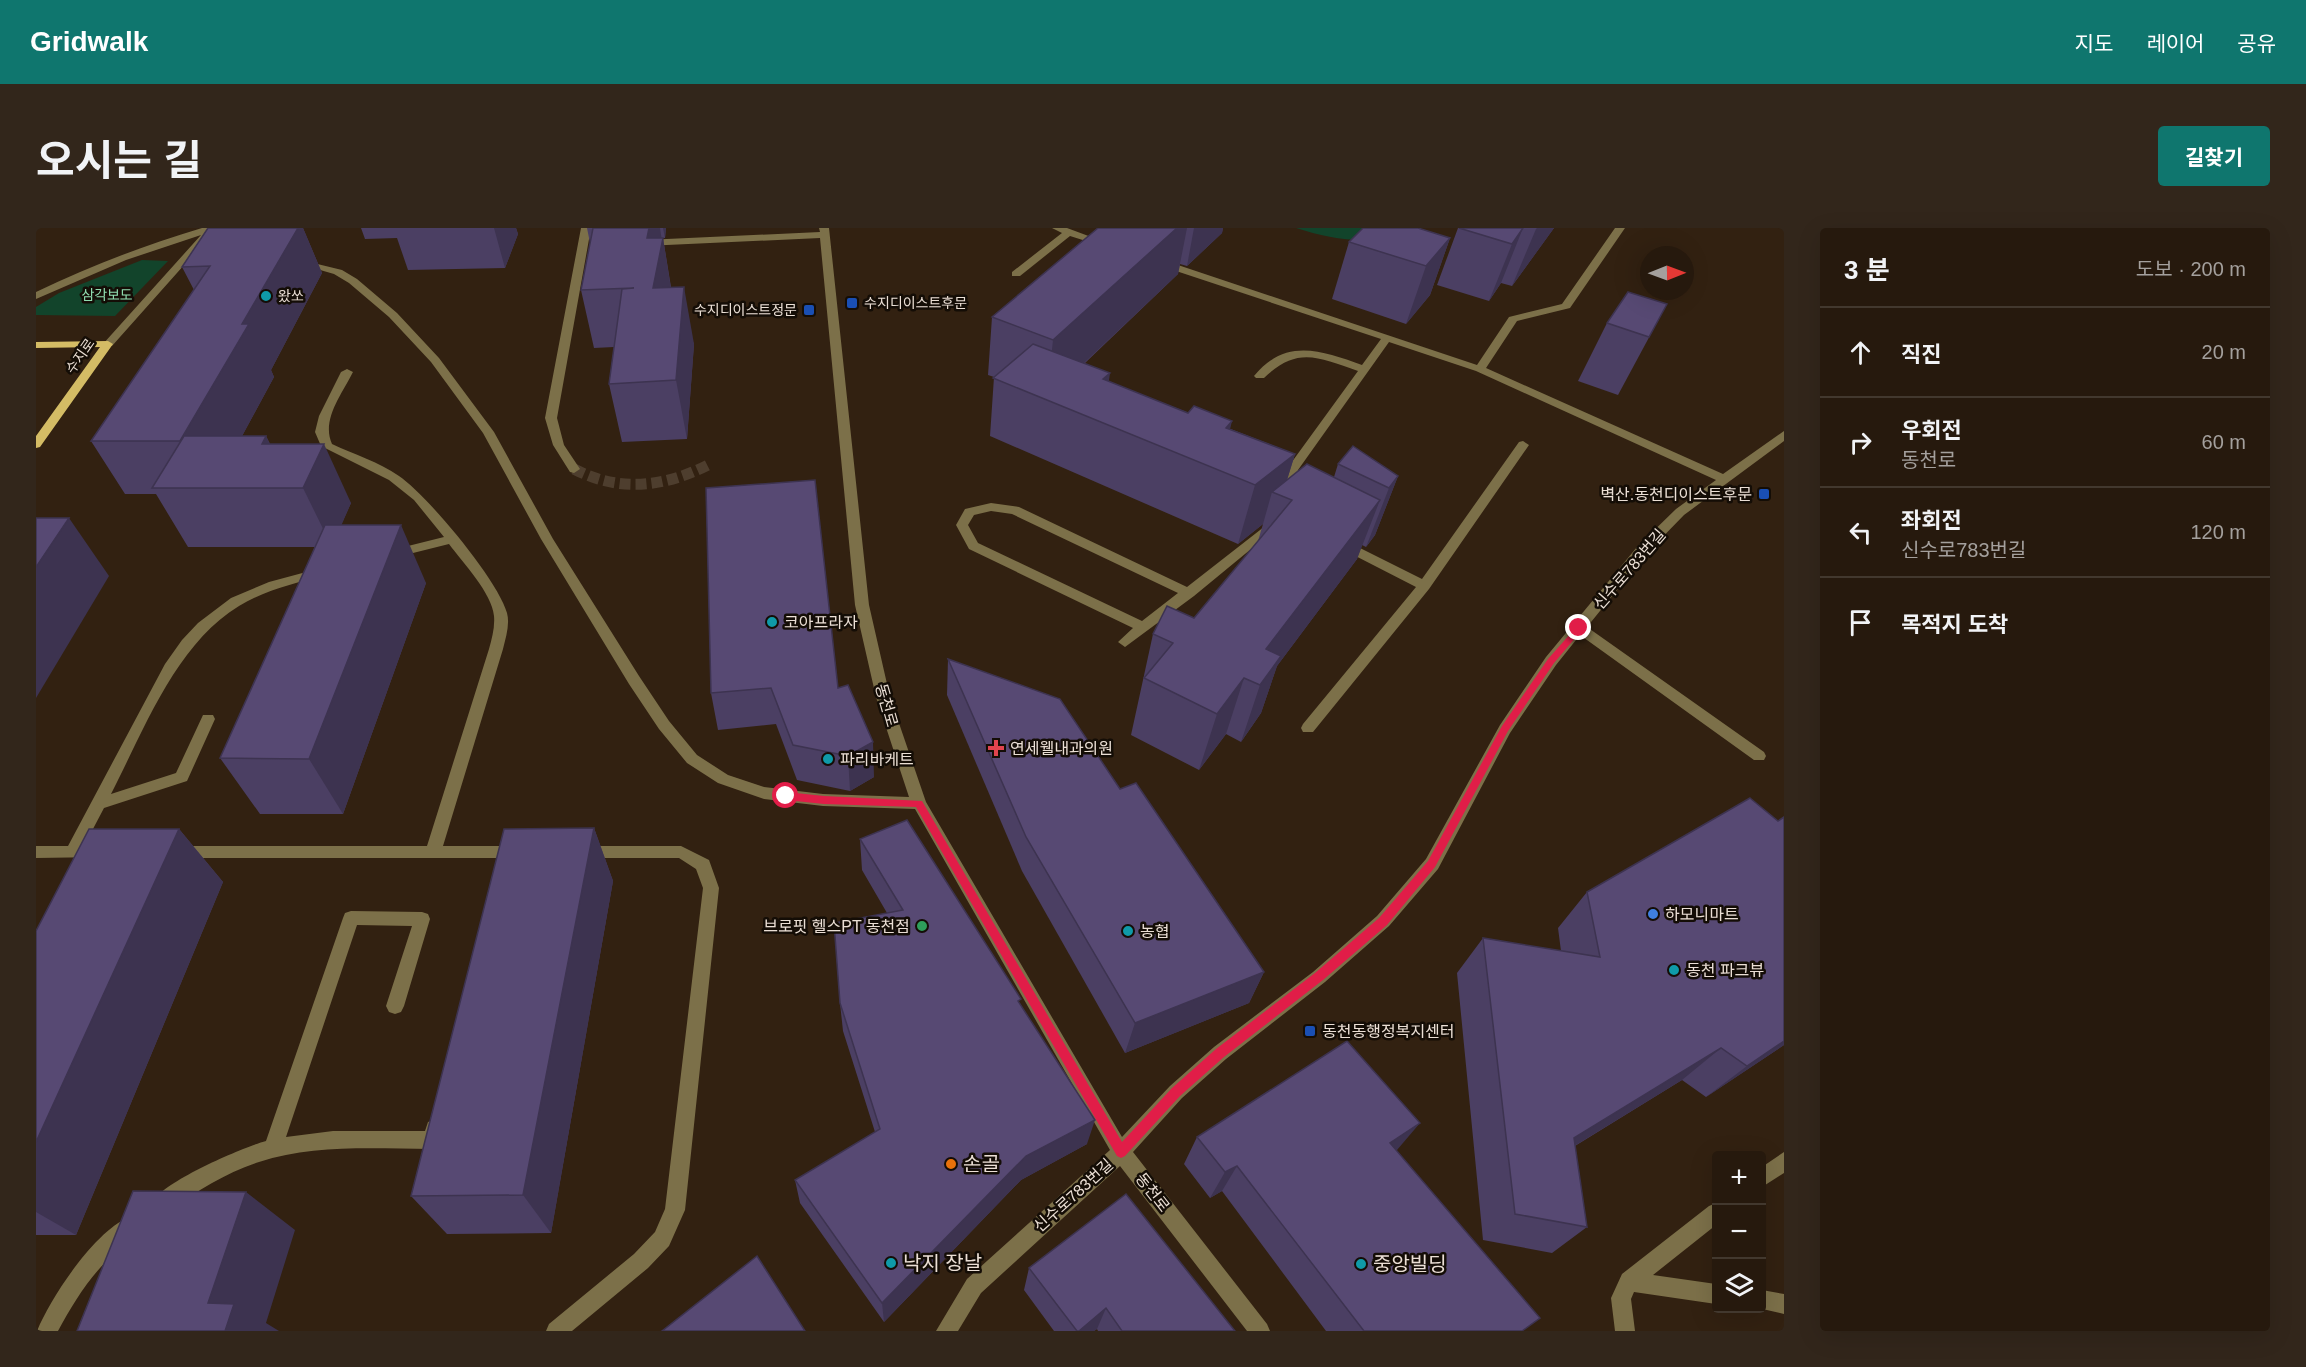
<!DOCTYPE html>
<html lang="ko">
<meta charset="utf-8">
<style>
body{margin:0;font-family:Arial,"Noto Sans KR",sans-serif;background:#32261b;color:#f1f3f6}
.controls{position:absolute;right:18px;bottom:18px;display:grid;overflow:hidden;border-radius:6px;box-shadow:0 6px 24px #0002}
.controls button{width:54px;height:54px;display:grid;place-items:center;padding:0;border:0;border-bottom:2px solid #42382e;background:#26190d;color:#f1f3f6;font:30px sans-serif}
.compass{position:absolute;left:1604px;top:18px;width:54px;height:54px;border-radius:50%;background:#26190d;box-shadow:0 6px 24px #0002;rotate:89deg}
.stop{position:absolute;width:18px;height:18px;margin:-14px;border:4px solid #e11d48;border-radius:50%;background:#fff}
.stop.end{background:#e11d48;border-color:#fff;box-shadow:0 2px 6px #0008}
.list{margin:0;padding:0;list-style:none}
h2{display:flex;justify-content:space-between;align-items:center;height:78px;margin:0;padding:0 24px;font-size:26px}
h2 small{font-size:20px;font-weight:400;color:#a4a09d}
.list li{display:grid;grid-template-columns:39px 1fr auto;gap:18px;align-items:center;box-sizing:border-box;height:90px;padding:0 24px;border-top:2px solid #42382e}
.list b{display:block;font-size:22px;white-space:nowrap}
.list p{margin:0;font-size:20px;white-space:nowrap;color:#a4a09d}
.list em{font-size:20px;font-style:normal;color:#a4a09d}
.icon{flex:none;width:33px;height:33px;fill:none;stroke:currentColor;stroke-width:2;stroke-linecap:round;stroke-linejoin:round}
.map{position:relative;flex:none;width:1748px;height:1103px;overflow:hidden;border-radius:6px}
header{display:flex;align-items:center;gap:36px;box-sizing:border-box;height:84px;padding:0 30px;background:#0f766e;color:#fff}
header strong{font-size:28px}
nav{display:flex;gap:33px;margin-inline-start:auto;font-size:21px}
.intro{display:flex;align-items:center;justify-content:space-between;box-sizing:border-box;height:144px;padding:0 36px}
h1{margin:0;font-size:42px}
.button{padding:15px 27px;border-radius:6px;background:#0f766e;color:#fff;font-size:21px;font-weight:700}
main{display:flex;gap:36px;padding:0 36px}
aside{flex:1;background:#26190d;border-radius:6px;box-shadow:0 6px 24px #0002}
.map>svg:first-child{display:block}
.green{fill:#12442b}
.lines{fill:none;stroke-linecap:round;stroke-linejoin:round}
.minor-tunnel{stroke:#4e3e2e;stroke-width:11;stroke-dasharray:11 5;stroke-linecap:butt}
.minor{fill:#7c7049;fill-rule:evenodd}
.major{fill:#d4bc65;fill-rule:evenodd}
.wall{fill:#4b3f63}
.shaded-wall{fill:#3d3350}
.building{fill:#574973;stroke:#3d3350;stroke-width:1.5}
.route{fill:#e11d48}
.culture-dot{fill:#0f9aa8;stroke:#140d06;stroke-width:2}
.transit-dot{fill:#1a4fb4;stroke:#140d06;stroke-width:2}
.health-dot{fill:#e0444e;stroke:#140d06;stroke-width:2}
.shop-dot{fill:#3f7fe0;stroke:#140d06;stroke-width:2}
.leisure-dot{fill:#2e9e5b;stroke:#140d06;stroke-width:2}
.food-dot{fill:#e8710a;stroke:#140d06;stroke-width:2}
.labels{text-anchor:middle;stroke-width:5;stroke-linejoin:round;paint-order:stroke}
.far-park-label{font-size:14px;fill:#90ddb0;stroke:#140d06}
.far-poi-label{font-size:14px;fill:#ebdfd5;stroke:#140d06;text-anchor:start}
.far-street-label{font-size:14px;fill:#ebdfd5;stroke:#140d06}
.poi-label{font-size:16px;fill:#ebdfd5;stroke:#140d06;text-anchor:start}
.street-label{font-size:16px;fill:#ebdfd5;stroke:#140d06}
.near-poi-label{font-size:20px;fill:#ebdfd5;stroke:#140d06;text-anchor:start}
</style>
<header>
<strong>Gridwalk</strong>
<nav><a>지도</a><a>레이어</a><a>공유</a></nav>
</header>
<div class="intro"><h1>오시는 길</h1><a class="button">길찾기</a></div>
<main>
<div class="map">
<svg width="1748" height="1103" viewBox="0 0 1748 1103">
<rect width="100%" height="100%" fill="#322111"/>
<g class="green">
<path d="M1260,0h123c-41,19 -82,13 -123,0z"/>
<polygon points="106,32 132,33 79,88 0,87 0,79 23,65"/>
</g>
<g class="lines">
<path class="minor-tunnel" d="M538,241c46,24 91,18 136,-5"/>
<g class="minor">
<path d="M166,0h15l-105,118h-8l-1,-2 98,-109 -75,25 -90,39v-7c54,-26 109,-47 166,-64z"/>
<polygon points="545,0 555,0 521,190 528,217 544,241 538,245 534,244 517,217 509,190"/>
<path d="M783,0h10l40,377 21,92 36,105 196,335 48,-51 44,-39 99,-75 64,-56 49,-57 74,-134 46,-68 91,-110 39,-38 40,-29 -240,-109 -87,-29 -91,128 -5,29h-8l-2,-3 3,-26 72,-99c-40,-14 -61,-25 -94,7h-8l-2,-2c32,-39 68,-25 108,-11l19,-26 -223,-74v-4h8l311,104 32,-48 53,-13 53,-76h10l-55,80 -53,13 -31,47 237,106 61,-43v10l-100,74 -37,38 -60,74 177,125 2,4 -2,4h-10l-174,-125 -24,30 -46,68 -72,136 -49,57 -64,56 -99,77 -44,39 -49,54 134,172 3,7h-23l-127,-165 -139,127 -23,38h-22l31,-52 143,-129 -195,-341 -92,-3 -59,-7 -46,-16 -31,-20 -28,-34 -30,-45 -88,-145 -58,-106 -52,-71 -42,-45 -40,-34 -15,-9 -38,-11 5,-3 41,10 15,9 40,34 42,45 55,74 59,107 86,137 30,45 28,34 31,20 36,12 59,7 86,3 -33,-100 -21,-92 -35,-367 -175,8 -5,-3 5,-3 175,-8z"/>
<polygon points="1016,0 1031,0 1074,16 1069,19 1034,8 984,48 976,48 976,44 1026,5"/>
<path d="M311,141l6,3c-11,22 -32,48 -21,72 21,10 47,18 67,32 28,19 99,104 108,137 3,11 -1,24 -4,36l-60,197h76l6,1 2,5 -2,5 -6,1h-339l-6,-1 -2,-5 2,-5 6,-1h247l62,-197c3,-11 6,-22 5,-33 -2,-23 -31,-53 -45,-72l-56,14 -5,-1 -1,-3 1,-3 56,-14 -30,-37 -25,-20 -68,-34 -6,-14 4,-16 22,-44z"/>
<polygon points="1487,213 1493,217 1393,361 1277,504 1267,504 1265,500 1267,496 1380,359 1302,319 1300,316 1302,313 1310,313 1386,351 1483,214"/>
<path d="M955,275l28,4 168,80 82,-64h8l2,3 -85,70 -69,51 -7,-5 15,-14 -164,-79 -13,-24 9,-16zM955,283l21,3 166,79 -36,28 -164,-78 -10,-18 6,-10z"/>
<path d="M285,340l6,4 -1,3c-30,8 -61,15 -87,31 -63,38 -95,124 -128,188l65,-21 27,-58h10l2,4 -28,62 -83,27 -20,38 18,1 2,5 -2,5 -66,1v-12h32l97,-182 17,-24 16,-17 33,-25 38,-16z"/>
<polygon points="549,618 645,618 673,632 683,660 649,982 633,1018 612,1040 536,1103 510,1103 513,1096 598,1026 619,1004 629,981 667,660 660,641 643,630 549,630 543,629 541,624 543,619"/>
<path d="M315,683l71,1 6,2 2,5 -26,87 -3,6 -6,2 -6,-2 -3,-6 26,-80 -55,-1 -71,212 47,-6h92l3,-9 7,-3 7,3 2,6 -5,18 -7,3c-57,0 -118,-5 -173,13 -32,10 -61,29 -89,47l-7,3 -7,-3 -3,-7c9,-20 90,-55 113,-61l77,-223 2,-5z"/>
<polygon points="1748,924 1748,945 1726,959 1726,939"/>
<polygon points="1680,975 1680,997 1617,1047 1680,1056 1680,1076 1598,1064 1595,1071 1599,1103 1579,1103 1575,1070 1586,1046 1673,978"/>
<path d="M93,989l7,3 3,7c-7,16 -27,28 -39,41 -17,19 -30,41 -42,63h-21c14,-34 57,-99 92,-114z"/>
<polygon points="1726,1062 1748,1066 1748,1086 1722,1080 1726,1080"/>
</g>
<polygon class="major" points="72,113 77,116 4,219 0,220 0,208 64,119 0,120 0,114"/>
</g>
<g class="wall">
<polygon points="172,0 267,0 286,45 235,142 238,149 206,208 230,208 234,216 315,275 305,297 390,355 307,586 224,586 184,530 279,319 152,319 120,266 89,266 55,213 158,62 146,39"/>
<polygon points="325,0 480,0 482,6 469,40 372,42 361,10 329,11"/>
<polygon points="551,0 630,0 629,10 627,10 635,59 658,116 651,211 586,214 573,156 578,119 558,120 545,62 554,15"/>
<polygon points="1062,0 1187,0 1186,5 1151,38 1144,36 1142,46 1049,135 1073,154 1259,226 1251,252 1298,249 1302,236 1362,248 1339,307 1330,319 1326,317 1321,331 1241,438 1225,485 1205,514 1190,506 1163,542 1095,507 1117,406 1158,390 1222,313 1227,296 1202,316 954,208 958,149 952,147 956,89"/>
<polygon points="1422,0 1518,0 1476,58 1465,55 1453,73 1401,57"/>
<polygon points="1414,10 1394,67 1370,96 1296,71 1313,14"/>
<polygon points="1631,76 1582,167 1542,153 1571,95"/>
<polygon points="670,260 802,460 838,549 814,563 761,552 740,496 682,502 675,465"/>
<polygon points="912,431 1084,561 1228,744 1213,775 1089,825 986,643 911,467"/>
<polygon points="558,600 577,653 515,1005 411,1006 375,968"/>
<polygon points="143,601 187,654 40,1007 0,1007 0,703"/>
<polygon points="824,611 984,776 1051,916 985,952 848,1094 764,975 759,952 839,904 807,803 804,775 851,685 826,642"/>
<polygon points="1551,664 1748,817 1670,869 1646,852 1539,918 1551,999 1516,1025 1447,1012 1421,745 1447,710 1525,723 1522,700"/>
<polygon points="1161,909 1360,922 1486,1103 1290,1103 1186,963 1174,970 1148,936"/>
<polygon points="993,1040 1199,1103 1062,1103 1061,1101 1058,1103 1018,1103 988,1062"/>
</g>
<g class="shaded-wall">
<polygon points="262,0 267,0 286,45 235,142 238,149 178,260 145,213 206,96"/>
<polygon points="458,0 480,0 482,6 469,40"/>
<polygon points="613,0 624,0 626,13 627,10 636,67 617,60 611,10"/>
<polygon points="627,0 630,0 629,10"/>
<polygon points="1141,0 1151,0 1142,46 1011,170 1017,112"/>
<polygon points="1158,0 1187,0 1186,5 1151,38"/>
<polygon points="1487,0 1465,55 1453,73 1476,16"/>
<polygon points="1501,0 1518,0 1476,58 1500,1"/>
<polygon points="1414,10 1394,67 1370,96 1390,38"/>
<polygon points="648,59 658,116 651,211 640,152"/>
<polygon points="1074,145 1067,195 1067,151"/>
<polygon points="1196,193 1184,243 1190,200"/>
<polygon points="230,208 256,260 226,216"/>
<polygon points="288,216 315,275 296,319 267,260"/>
<polygon points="1259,226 1246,268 1236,264 1227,296 1202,316 1219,257"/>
<polygon points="1362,248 1339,307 1330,319 1353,260"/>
<polygon points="1344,272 1321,331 1241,438 1225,485 1205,514 1224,457 1230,421"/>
<polygon points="33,290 73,348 0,470 0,339"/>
<polygon points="365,297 390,355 307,586 273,531"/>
<polygon points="1208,450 1190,506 1163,542 1181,486"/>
<polygon points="837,514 838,549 814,563 812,528"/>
<polygon points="558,600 577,653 515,1005 487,967"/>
<polygon points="143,601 187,654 40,1007 0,984 0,914"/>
<polygon points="1228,744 1213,775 1089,825 1099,795"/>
<polygon points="1748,813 1748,817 1670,869 1711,838"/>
<polygon points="1685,820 1646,852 1504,939 1538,910"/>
<polygon points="1059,892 1051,916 985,952 848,1094 846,1075 990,928"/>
<polygon points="1384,895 1361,922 1331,941 1354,915"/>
<polygon points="1201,938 1186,963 1174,970 1189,944"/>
<polygon points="210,964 259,1002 230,1095 243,1103 189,1103 172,1075"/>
<polygon points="1070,1080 1061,1101 1058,1103 1043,1103"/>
</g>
<g class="building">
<polygon points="172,0 262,0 206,96 213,96 144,213 55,213 174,38 146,39"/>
<polygon points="557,0 613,0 611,10 627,10 617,60 648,59 640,152 573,156 586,61 598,60 545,62"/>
<polygon points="1062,0 1141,0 1017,112 956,89"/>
<polygon points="1327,0 1382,0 1414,10 1390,38 1313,14"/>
<polygon points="1423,0 1487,0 1476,16"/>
<polygon points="1592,64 1631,76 1613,109 1571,95"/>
<polygon points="997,116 1074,145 1067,151 1152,185 1158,178 1196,193 1190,200 1259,226 1219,257 957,150"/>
<polygon points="148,208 230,208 226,216 288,216 267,260 116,260"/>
<polygon points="1317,218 1362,248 1353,260 1302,236"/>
<polygon points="1271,236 1344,272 1230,421 1245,428 1224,457 1208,450 1181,486 1108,450 1137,415 1117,406 1131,378 1158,390 1256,272 1236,264"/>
<polygon points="779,252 802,460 812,457 837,514 812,528 757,517 735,460 675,465 670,260"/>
<polygon points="0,290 33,290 0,339"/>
<polygon points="289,297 365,297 273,531 184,530"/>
<polygon points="912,431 1024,471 1084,561 1100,555 1228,744 1099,795 990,609"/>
<polygon points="1714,570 1742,593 1748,589 1748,813 1711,838 1685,820 1538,910 1551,999 1479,986 1447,710 1564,729 1551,664"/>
<polygon points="871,592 985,771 982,773 1059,892 990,928 846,1075 759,952 844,901 804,775 798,695 867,682 824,611"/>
<polygon points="558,600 487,967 375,968 468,601"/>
<polygon points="53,601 143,601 0,914 0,703"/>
<polygon points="1311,813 1384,895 1354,915 1504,1090 1486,1103 1328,1103 1201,938 1189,944 1161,909"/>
<polygon points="97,963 210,964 172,1075 198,1076 189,1103 41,1103"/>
<polygon points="1090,966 1199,1103 1086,1103 1070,1080 1043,1103 1041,1103 993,1040"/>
<polygon points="721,1028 769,1103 626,1103"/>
</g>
<polygon class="route" points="1543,396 1546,397 1546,402 1518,435 1472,503 1399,639 1351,697 1287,752 1188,829 1144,868 1089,928 1085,930 1081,928 880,579 788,576 750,572 745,568 750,564 788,568 886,573 1086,914 1136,860 1180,821 1279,745 1343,690 1392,633 1466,498 1512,431"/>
<g class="culture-dot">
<circle cx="230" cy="68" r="6"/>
<circle cx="736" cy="394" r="6"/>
<circle cx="792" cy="531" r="6"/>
<circle cx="1092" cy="703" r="6"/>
<circle cx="1638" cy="742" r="6"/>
<circle cx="855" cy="1035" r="6"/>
<circle cx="1325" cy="1036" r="6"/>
</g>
<g class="transit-dot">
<rect x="810" y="69" width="12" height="12" rx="3"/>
<rect x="767" y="76" width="12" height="12" rx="3"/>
<rect x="1722" y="260" width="12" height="12" rx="3"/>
<rect x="1268" y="797" width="12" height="12" rx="3"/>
</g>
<path class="health-dot" d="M957 511h6v6h6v6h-6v6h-6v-6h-6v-6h6z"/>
<circle class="shop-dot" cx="1617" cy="686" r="6"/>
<circle class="leisure-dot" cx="886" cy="698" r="6"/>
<circle class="food-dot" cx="915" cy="936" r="6"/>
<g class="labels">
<g class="far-park-label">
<text x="71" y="72">삼각보도</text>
</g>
<g class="far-poi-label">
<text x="242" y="73">왔쏘</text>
<text x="828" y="80">수지디이스트후문</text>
<text x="761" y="87" text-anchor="end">수지디이스트정문</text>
</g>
<g class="far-street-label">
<text transform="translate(44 128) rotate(-55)" y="5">수지로</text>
</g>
<g class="poi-label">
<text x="1716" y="272" text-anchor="end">벽산.동천디이스트후문</text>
<text x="748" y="400">코아프라자</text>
<text x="974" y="526">연세웰내과의원</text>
<text x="804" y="537">파리바케트</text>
<text x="1629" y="692">하모니마트</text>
<text x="874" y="704" text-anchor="end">브로핏 헬스PT 동천점</text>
<text x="1104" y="709">농협</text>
<text x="1650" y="748">동천 파크뷰</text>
<text x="1286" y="809">동천동행정복지센터</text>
</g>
<g class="street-label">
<text transform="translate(1593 341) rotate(-49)" y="6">신수로783번길</text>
<text transform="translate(851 477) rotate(74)" y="6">동천로</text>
<text transform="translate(1117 964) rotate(52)" y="6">동천로</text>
<text transform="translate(1037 967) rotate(-42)" y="6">신수로783번길</text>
</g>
<g class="near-poi-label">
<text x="927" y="943">손골</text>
<text x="867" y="1042">낙지 장날</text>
<text x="1337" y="1043">중앙빌딩</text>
</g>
</g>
</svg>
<div class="controls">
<button>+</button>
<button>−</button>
<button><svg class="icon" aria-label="layers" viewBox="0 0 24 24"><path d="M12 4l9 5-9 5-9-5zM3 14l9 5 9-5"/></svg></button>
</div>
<svg class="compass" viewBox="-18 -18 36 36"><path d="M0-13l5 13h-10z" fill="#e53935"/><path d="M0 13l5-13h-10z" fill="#a4a09d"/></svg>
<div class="stop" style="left:750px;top:568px"></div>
<div class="stop end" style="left:1543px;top:400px"></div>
</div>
<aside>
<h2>3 분<small>도보 · 200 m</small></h2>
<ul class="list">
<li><svg class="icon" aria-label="ahead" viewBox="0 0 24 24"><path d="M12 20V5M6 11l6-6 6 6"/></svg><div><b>직진</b></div><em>20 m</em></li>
<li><svg class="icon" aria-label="right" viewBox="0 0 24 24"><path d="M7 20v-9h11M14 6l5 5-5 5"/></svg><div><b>우회전</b><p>동천로</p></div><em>60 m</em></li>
<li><svg class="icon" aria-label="left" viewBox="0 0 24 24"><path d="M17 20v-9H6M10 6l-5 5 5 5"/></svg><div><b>좌회전</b><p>신수로783번길</p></div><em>120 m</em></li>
<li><svg class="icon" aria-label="arrive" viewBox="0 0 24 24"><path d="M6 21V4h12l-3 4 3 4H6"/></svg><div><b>목적지 도착</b></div></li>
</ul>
</aside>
</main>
